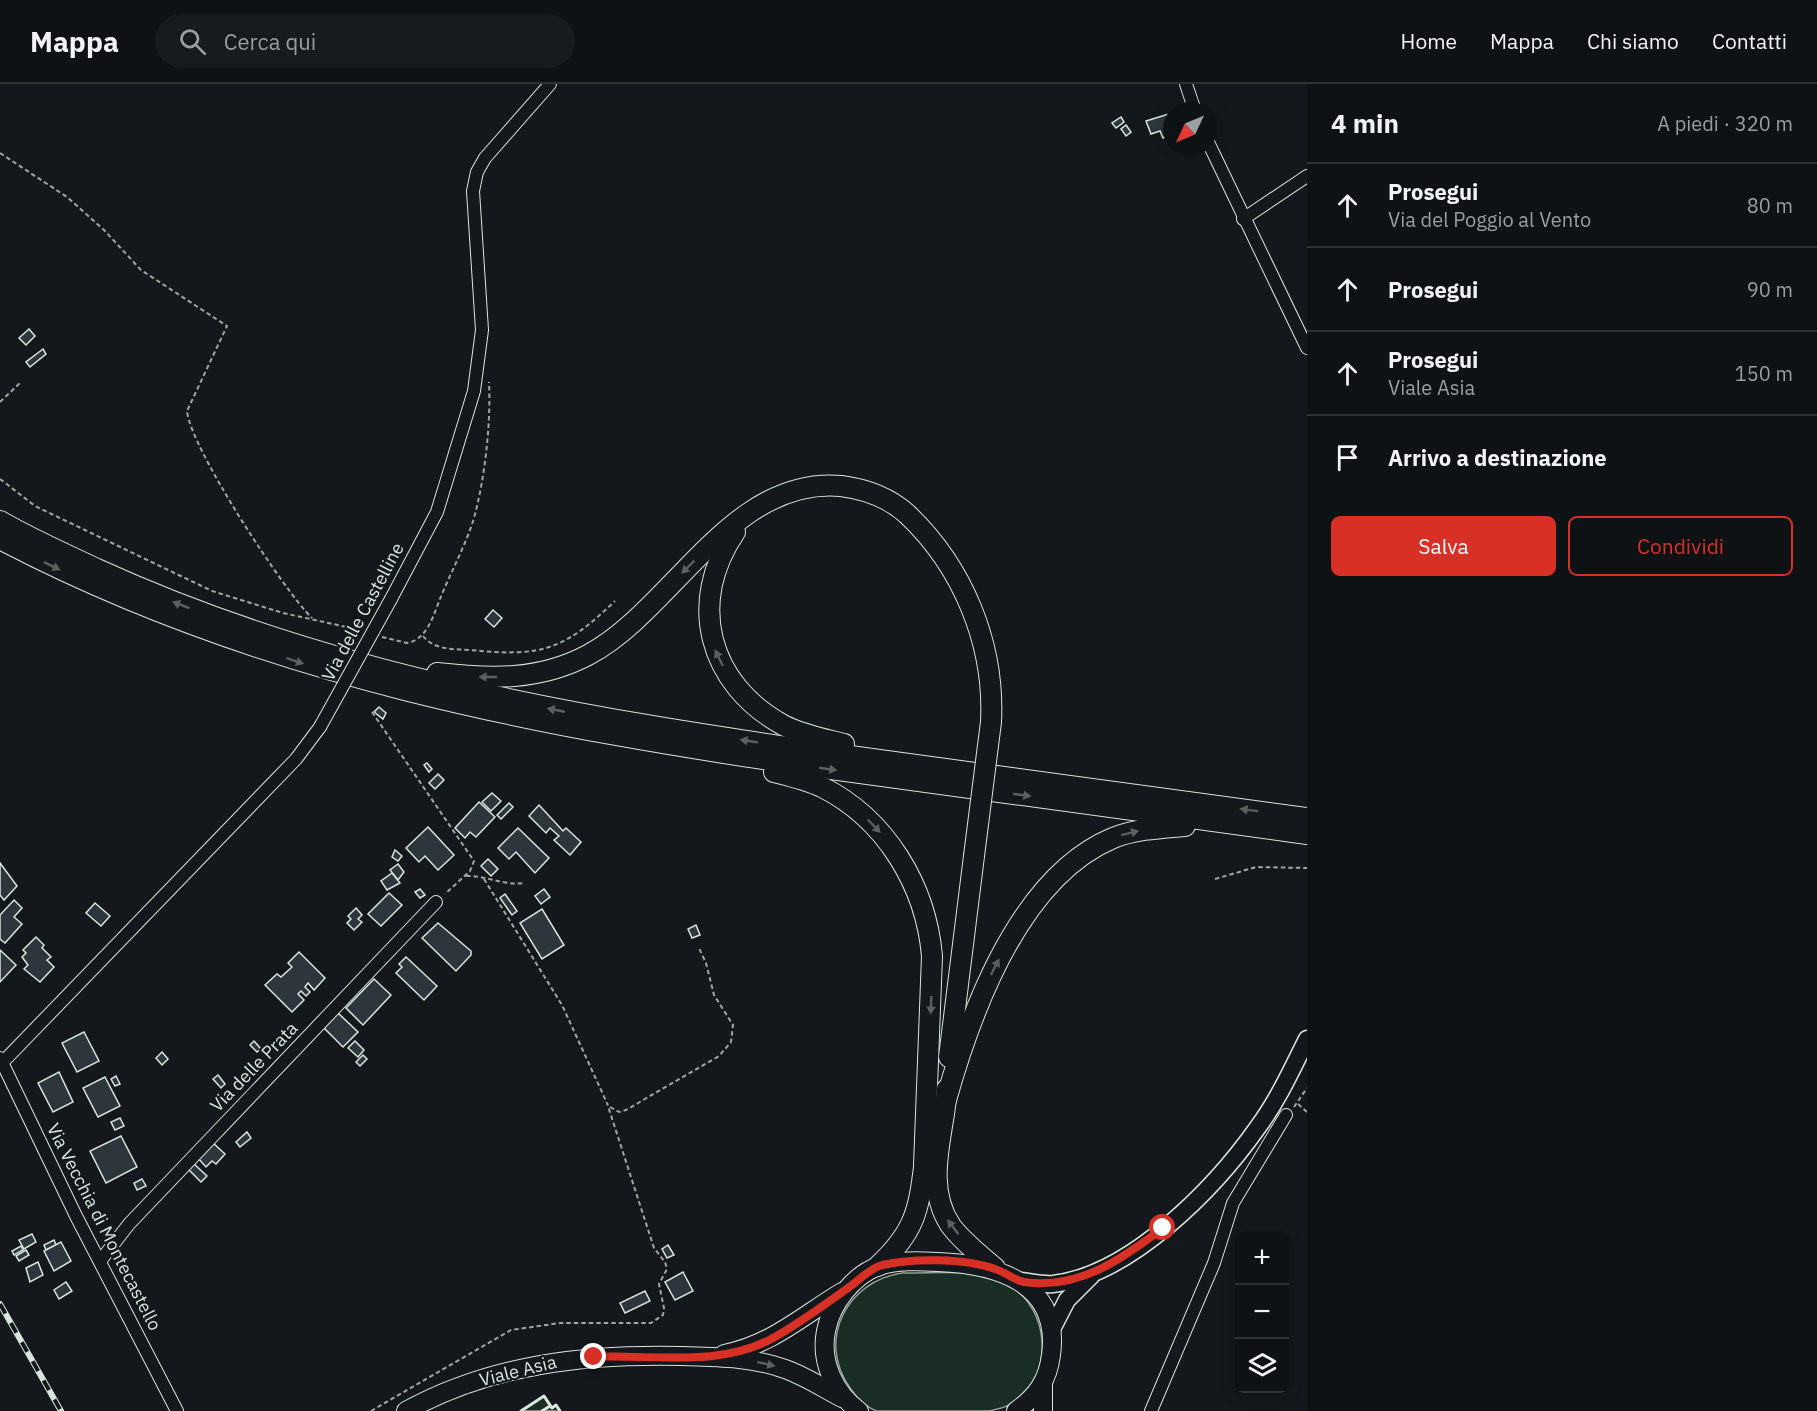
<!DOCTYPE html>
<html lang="it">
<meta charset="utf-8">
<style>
body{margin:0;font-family:"IBM Plex Sans",sans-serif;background:#181b1e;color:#f1f3f6}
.controls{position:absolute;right:18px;bottom:18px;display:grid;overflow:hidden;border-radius:9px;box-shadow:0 3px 15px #0003}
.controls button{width:54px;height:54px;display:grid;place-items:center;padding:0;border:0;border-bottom:2px solid #2f3234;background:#0f1215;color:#f1f3f6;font:30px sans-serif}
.compass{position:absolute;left:1163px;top:18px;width:54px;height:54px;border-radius:50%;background:#0f1215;box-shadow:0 3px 15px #0003;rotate:226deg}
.stop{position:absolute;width:18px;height:18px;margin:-14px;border:4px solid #d93025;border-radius:50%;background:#fff}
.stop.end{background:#d93025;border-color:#fff;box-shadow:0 2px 6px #0008}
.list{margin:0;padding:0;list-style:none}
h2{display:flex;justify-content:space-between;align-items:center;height:78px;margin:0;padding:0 24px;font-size:26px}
h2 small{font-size:20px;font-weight:400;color:#9b9ea0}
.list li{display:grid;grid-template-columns:39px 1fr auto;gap:18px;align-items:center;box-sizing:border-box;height:84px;padding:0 24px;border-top:2px solid #2f3234}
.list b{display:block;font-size:22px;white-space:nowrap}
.list p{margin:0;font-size:20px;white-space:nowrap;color:#9b9ea0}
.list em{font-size:20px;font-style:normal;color:#9b9ea0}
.actions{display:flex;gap:12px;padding:18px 24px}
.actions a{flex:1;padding:14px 0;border:2px solid #d93025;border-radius:9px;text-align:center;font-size:21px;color:#d93025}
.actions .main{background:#d93025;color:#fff}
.icon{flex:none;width:33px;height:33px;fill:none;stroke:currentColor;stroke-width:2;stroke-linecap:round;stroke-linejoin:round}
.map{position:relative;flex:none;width:1307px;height:1327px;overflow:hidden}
header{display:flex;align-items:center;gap:36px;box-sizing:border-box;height:84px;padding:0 30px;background:#0f1215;border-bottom:2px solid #2f3234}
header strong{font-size:28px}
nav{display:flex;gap:33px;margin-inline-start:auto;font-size:21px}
.search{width:420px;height:54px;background:#181b1e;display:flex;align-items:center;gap:15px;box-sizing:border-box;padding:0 21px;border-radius:33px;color:#9b9ea0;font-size:22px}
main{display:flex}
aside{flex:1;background:#0f1215}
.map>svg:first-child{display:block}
.green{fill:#1a2d24;stroke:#939e99;stroke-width:1.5}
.building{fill:#2c363c;stroke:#d8e6dc;stroke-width:1.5}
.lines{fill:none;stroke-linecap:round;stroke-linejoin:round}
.minor-casing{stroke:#d8e6dc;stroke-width:14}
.secondary-casing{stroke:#d8e6dc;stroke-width:19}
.primary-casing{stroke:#d8e6dc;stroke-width:20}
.trunk-casing{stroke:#d8e6dc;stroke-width:22}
.path{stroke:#9da8a2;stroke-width:2;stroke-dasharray:4.5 3;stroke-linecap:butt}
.minor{stroke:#14181c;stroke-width:12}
.secondary{stroke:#14181c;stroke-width:16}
.primary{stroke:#14181c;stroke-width:18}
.trunk{stroke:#14181c;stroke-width:20}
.rail-casing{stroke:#d8e6dc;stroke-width:6}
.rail{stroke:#14181c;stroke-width:4;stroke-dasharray:11;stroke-linecap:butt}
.minor-bridge-casing{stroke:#d8e6dc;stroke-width:14;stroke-linecap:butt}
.trunk-bridge-casing{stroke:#d8e6dc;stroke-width:22;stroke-linecap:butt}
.minor-bridge{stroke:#14181c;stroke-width:12}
.trunk-bridge{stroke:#14181c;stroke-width:20}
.wall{stroke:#d8e6dc;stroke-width:3}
.oneway{fill:#59605f}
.route{stroke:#d93025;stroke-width:8}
.labels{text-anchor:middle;stroke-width:4.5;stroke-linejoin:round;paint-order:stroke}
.street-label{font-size:18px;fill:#d8e6dc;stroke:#14181c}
</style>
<header>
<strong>Mappa</strong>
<div class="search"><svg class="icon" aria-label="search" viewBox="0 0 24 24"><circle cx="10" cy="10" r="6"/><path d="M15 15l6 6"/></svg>Cerca qui</div>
<nav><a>Home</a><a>Mappa</a><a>Chi siamo</a><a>Contatti</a></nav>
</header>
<main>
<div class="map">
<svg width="1307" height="1327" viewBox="0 0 1307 1327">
<rect width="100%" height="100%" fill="#14181c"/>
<g class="green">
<path d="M902,1189c32,1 78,-6 107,12 54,33 40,126 -27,126 -26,0 -52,0 -77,0 -9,0 -20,0 -28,0 -10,-3 -21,-14 -27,-23 -34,-48 -3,-107 52,-115z"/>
<polygon points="544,1312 551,1324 556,1321 560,1327 521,1327"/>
</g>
<g class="building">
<polygon points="1172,29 1172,50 1163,54 1160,47 1151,50 1146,37"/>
<polygon points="1121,33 1124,38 1116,44 1112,39"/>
<polygon points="1126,41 1131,48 1126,52 1121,45"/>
<polygon points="29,245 35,252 26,261 19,254"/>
<polygon points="43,265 46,270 30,283 26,278"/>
<polygon points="493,526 502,534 494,543 485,535"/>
<polygon points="379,623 386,629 383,635 374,628"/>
<polygon points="427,679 432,685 429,688 424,681"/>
<polygon points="438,690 444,696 435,705 429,699"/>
<polygon points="492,709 501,717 491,727 482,718"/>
<polygon points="479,718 495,733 476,753 470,748 465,754 455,744"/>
<polygon points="509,719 513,723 501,735 497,731"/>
<polygon points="539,721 563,747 566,744 581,758 570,771 554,756 559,752 550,744 546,749 529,732"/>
<polygon points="428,743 454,771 438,786 425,772 419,778 406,764"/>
<polygon points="518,744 549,774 535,789 516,768 509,775 498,764"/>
<polygon points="395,766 402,772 398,777 392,773"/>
<polygon points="488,775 498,785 491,792 481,782"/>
<polygon points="0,779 17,802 4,816 0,811"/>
<polygon points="398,780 404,788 398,796 390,786"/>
<polygon points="392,789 400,799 387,806 381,797"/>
<polygon points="420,805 425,811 420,814 415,808"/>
<polygon points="544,805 550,813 541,820 535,812"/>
<polygon points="389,809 402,821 381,842 368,830"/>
<polygon points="505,810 517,827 512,831 500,814"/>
<polygon points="14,816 22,824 14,833 22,840 5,859 0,855 0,831"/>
<polygon points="95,819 110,832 101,842 86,829"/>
<polygon points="356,824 362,831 358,835 362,838 354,846 347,839 351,835 348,832"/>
<polygon points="542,825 564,861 542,875 520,839"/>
<polygon points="438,839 471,867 471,871 456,887 422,854"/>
<polygon points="696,841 700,851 692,854 688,845"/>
<polygon points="36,853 44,861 42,864 51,873 47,876 54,883 40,898 24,885 28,881 22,873 26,869 23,866"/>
<polygon points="0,866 16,881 0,898"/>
<polygon points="299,868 325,894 314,906 308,899 305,903 310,908 306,912 301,907 298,910 304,916 292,928 265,901 277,890 281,893 292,883 288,879"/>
<polygon points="406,873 437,902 424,916 396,889 402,883 399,880"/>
<polygon points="374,895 391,911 363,941 346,924"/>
<polygon points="338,929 358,948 343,963 324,944"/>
<polygon points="84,948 99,977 77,988 62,959"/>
<polygon points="254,957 261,965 257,968 250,961"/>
<polygon points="355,957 364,966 358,973 348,964"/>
<polygon points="162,968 168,975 162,981 156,974"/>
<polygon points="363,971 367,975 360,982 356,978"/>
<polygon points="59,988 73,1018 53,1028 38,999"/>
<polygon points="218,991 225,1000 221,1004 213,995"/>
<polygon points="116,992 120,1000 115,1002 111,995"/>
<polygon points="105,993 120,1022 98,1033 83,1004"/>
<polygon points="120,1034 124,1042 115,1046 111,1038"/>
<polygon points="247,1048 251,1054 240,1063 236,1058"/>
<polygon points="121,1052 137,1083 106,1099 90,1067"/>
<polygon points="212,1058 225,1070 216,1080 212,1077 206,1083 197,1073"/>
<polygon points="193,1079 207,1092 201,1098 188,1085"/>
<polygon points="142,1095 146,1102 137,1106 134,1099"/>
<polygon points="99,1129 104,1137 98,1140 94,1132"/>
<polygon points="32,1150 36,1158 24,1165 19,1156"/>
<polygon points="54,1156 56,1161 46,1166 44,1161"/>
<polygon points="61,1158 71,1177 54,1187 44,1167"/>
<polygon points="668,1161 674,1171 667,1174 662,1165"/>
<polygon points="21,1162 23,1166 14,1171 12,1167"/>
<polygon points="26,1166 29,1171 19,1177 16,1172"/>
<polygon points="38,1178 43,1191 30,1198 26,1184"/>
<polygon points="683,1188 693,1207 675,1216 665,1198"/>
<polygon points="66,1198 72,1207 59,1215 54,1206"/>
<polygon points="645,1207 650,1217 625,1229 620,1219"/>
</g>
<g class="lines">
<g class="minor-casing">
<g id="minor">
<polyline points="1186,0 1195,27"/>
<polyline points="1208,58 1307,264"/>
<polyline points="1243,135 1307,92"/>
<polyline points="391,515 437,428 474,307 482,246 473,107 477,88 485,74 550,0"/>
<polyline points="0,974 76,1132 177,1327"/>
<polyline points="2,979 296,675 320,643"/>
<polyline points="101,1176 129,1140 436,818"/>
<polyline points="1151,1327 1214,1179 1233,1119 1286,1031"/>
</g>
</g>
<g class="secondary-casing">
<g id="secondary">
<path d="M1021,1197c10,1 21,4 32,3 78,-9 162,-96 205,-157 20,-27 34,-58 49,-88"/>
<polyline points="1051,1247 1067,1216 1091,1192"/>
</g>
</g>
<g class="primary-casing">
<g id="primary">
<path d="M724,1270c47,-9 78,-38 118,-62"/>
<path d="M406,1327c86,-47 179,-57 275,-55 34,1 71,1 104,13 20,7 38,19 57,29"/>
<path d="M859,1327c-25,-18 -39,-50 -33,-80 5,-27 27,-56 53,-65 19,-6 40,-5 59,-4 57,2 123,20 113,93 -3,25 -14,41 -35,56"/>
<polyline points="1043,1327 1043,1301"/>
</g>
</g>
<g class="trunk-casing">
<g id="trunk">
<path d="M0,437c31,18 65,33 97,48 238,109 497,151 753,187 153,21 305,42 457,62"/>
<path d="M735,448c-48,70 -27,152 48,193 19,10 41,14 61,19"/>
<path d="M0,455c261,137 542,189 831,230 158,23 317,42 476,65"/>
<path d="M437,589c53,6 102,8 151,-18 85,-45 143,-179 253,-169 24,3 47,11 66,28"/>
<path d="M774,688c16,4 33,8 48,15 64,32 104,99 110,169l-8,210"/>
<polyline points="949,973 974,772"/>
<path d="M947,1005c-3,45 -24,96 4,137 12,16 29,29 44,42"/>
<path d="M946,1016c25,-89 74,-223 167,-262 23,-9 48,-10 72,-12"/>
<path d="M878,1182c41,-38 41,-61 48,-114"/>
</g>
</g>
<g class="path">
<path d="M0,69l67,44 37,33 37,40 86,56 -40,85c3,36 97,180 125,207"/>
<polyline points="0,318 21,298"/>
<polyline points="0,395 35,422 212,507 283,529 360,546"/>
<path d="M423,552c11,14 30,13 47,14 71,7 93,1 145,-49"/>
<path d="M382,553l25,6c22,-4 27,-31 35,-49 11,-26 24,-50 32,-76 11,-40 17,-95 15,-136"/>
<polyline points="372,628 474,777 470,787 445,810"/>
<path d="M466,792c20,-1 36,10 59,7"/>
<polyline points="484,795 562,921 607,1019"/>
<polyline points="1215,795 1256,783 1307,784"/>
<polyline points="1298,1020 1307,1028"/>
<polyline points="610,1023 619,1028 626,1026 719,972 731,958 733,941 714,911 706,879 699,864"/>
<polyline points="1294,1023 1307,1004"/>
<polyline points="371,1327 511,1246 560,1239 651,1239 663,1231 664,1224 659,1200 667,1185 665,1178 654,1164 607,1019"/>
</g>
<use href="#minor" class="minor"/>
<use href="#secondary" class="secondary"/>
<use href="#primary" class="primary"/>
<use href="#trunk" class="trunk"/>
<g class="rail-casing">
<polyline id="rail" points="0,1220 61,1327"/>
</g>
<use href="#rail" class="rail"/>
<g class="minor-bridge-casing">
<polyline id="minor-bridge" points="320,643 391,515"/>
</g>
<g class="trunk-bridge-casing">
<path id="trunk-bridge" d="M907,430c56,53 88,130 84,208l-17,134"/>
</g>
<use href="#minor-bridge" class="minor-bridge"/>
<use href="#trunk-bridge" class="trunk-bridge"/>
<g class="wall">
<polyline points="521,1327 544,1312 552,1324 556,1321 560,1327"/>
<polyline points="542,1327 550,1322"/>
</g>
</g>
<defs><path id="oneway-solid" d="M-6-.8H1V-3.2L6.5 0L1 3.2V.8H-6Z" transform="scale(1.5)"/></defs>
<g class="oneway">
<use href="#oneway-solid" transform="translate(52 482) rotate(26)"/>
<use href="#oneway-solid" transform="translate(688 483) rotate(135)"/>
<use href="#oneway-solid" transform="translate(181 521) rotate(-159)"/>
<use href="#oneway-solid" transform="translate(719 574) rotate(-116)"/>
<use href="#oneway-solid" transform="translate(295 577) rotate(18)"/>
<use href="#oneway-solid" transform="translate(488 593) rotate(-180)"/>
<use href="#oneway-solid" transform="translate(556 626) rotate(-169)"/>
<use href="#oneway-solid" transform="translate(749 657) rotate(-171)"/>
<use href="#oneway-solid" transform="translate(828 685) rotate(8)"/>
<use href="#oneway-solid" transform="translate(1022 711) rotate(7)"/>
<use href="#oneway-solid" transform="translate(1249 726) rotate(-173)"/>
<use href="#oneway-solid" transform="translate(874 742) rotate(46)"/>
<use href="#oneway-solid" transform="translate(1130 749) rotate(-14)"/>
<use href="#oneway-solid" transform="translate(995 883) rotate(-63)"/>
<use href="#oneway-solid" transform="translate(931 921) rotate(92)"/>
<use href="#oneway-solid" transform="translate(953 1143) rotate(-127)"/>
<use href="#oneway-solid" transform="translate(766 1280) rotate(13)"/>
</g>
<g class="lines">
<path class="route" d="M594,1273c58,-3 125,11 179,-19 27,-15 54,-35 79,-53 9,-7 19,-17 30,-20 31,-7 83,-7 113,4 10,3 19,11 29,13 55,8 98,-23 139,-54"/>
</g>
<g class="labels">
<g class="street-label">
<text transform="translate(363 528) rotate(-62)" y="6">Via delle Castelline</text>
<text transform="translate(254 983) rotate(-46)" y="6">Via delle Prata</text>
<text transform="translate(104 1143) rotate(63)" y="6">Via Vecchia di Montecastello</text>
<text transform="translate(518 1287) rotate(-14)" y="6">Viale Asia</text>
</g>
</g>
</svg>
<div class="controls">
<button>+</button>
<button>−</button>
<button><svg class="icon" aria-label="layers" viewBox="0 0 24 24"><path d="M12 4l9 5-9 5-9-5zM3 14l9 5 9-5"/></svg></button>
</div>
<svg class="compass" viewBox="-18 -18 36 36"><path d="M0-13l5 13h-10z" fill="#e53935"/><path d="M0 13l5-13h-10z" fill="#9b9ea0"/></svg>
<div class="stop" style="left:1163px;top:1144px"></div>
<div class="stop end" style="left:594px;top:1273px"></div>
</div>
<aside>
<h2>4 min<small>A piedi · 320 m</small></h2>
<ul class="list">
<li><svg class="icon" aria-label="ahead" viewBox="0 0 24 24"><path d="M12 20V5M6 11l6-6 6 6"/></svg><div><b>Prosegui</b><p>Via del Poggio al Vento</p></div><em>80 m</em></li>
<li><svg class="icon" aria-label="ahead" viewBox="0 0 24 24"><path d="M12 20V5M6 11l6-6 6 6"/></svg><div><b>Prosegui</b></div><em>90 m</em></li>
<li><svg class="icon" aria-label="ahead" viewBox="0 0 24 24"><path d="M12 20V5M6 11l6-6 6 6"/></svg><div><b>Prosegui</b><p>Viale Asia</p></div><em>150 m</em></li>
<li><svg class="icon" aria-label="arrive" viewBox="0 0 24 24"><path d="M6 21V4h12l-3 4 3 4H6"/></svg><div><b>Arrivo a destinazione</b></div></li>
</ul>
<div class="actions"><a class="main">Salva</a><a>Condividi</a></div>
</aside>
</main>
